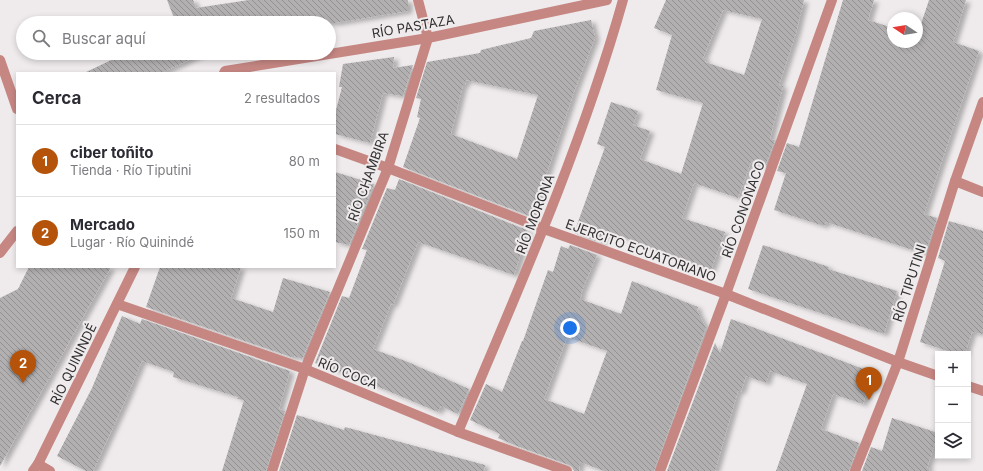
<!DOCTYPE html>
<html lang="es">
<meta charset="utf-8">
<style>
body{margin:0;font-family:Inter,sans-serif;background:#f2f2f3;color:#2b2b33}
.controls{position:absolute;right:12px;bottom:12px;display:grid;overflow:hidden;border-radius:0px;box-shadow:0 2px 6px #0003}
.controls button{width:36px;height:36px;display:grid;place-items:center;padding:0;border:0;border-bottom:1px solid #e1e1e2;background:#fff;color:#2b2b33;font:20px sans-serif}
.compass{position:absolute;left:887px;top:12px;width:36px;height:36px;border-radius:50%;background:#fff;box-shadow:0 2px 6px #0003;rotate:282deg}
.you{position:absolute;left:570px;top:328px;width:14px;height:14px;margin:-10px;border:3px solid #fff;border-radius:50%;background:#1a73e8;box-shadow:0 0 0 6px #1a73e833}
.badge{display:grid;place-items:center;width:26px;height:26px;border-radius:50%;background:#b45309;color:#fff;font-size:13px;font-weight:700}
.pin{position:absolute;translate:-50% -33px;filter:drop-shadow(0 1px 2px #0008)}
.pin::after{content:'';position:absolute;top:21px;width:14px;height:12px;background:inherit;clip-path:polygon(0 0,100% 0,50% 100%)}
.list{margin:0;padding:0;list-style:none}
h2{display:flex;justify-content:space-between;align-items:center;height:52px;margin:0;padding:0 16px;font-size:17px}
h2 small{font-size:13px;font-weight:400;color:#7c7c81}
.list li{display:grid;grid-template-columns:26px 1fr auto;gap:12px;align-items:center;box-sizing:border-box;height:72px;padding:0 16px;border-top:1px solid #e1e1e2}
.list b{display:block;font-size:15px;white-space:nowrap}
.list p{margin:0;font-size:13px;white-space:nowrap;color:#7c7c81}
.list em{font-size:13px;font-style:normal;color:#7c7c81}
.icon{flex:none;width:22px;height:22px;fill:none;stroke:currentColor;stroke-width:2;stroke-linecap:round;stroke-linejoin:round}
.map{position:relative;flex:none;width:983px;height:471px;overflow:hidden}
.search{position:absolute;background:#fff;box-shadow:0 2px 6px #0003;left:16px;top:16px;width:320px;height:44px;display:flex;align-items:center;gap:10px;box-sizing:border-box;padding:0 14px;border-radius:22px;color:#7c7c81;font-size:15px}
.panel{position:absolute;background:#fff;box-shadow:0 2px 6px #0003;left:16px;top:72px;width:320px;height:196px;border-radius:0px}
.map>svg:first-child{display:block}
.building{fill:url(#building-back-hatch);fill-rule:evenodd;filter:url(#shadow)}
.lines{fill:none;stroke-linecap:round;stroke-linejoin:round}
.minor{stroke:#c68783;stroke-width:10}
.labels{text-anchor:middle;stroke-width:4;stroke-linejoin:round;paint-order:stroke}
.street-label{font-size:13px;fill:#313030;stroke:#efebec}
</style>
<div class="map">
<svg width="983" height="471" viewBox="0 0 983 471">
<defs>
<pattern id="building-back-hatch" width="6" height="6" patternUnits="userSpaceOnUse"><rect width="6" height="6" fill="#b3b0b2"/><path d="M-1 5l2 2M0 0l6 6M5-1l2 2" fill="none" stroke="#929091"/></pattern>
<filter id="shadow"><feDropShadow dx="4.5" dy="2.5" stdDeviation="2" flood-color="#0004"/></filter>
</defs>
<rect width="100%" height="100%" fill="#efebec"/>
<g class="building">
<polygon points="167,0 193,0 196,8 249,0 408,0 408,11 335,23 176,23"/>
<path d="M666,0h138l-8,33 -17,52 4,1 -13,53 5,1 -10,27 -14,-5 -13,36 -44,-15 -12,35 43,14 -14,38 -104,-39 -5,12 -28,-10 31,-86 -8,-3 14,-42 27,9 -5,14 17,6 -10,28 41,15 22,-71 -47,-13 16,-55 -18,-7zM723,10l39,9 -18,56 -39,-13 1,-3 -3,-1z"/>
<polygon points="843,0 874,0 868,20 893,28 893,42 917,42 917,36 929,0 966,0 953,42 979,51 924,214 937,218 925,254 826,222 824,226 774,210 786,173 777,171 787,143 799,147"/>
<path d="M591,20l4,18 -20,51 -43,128 -129,-50 17,-49 -3,-1 4,-18 -5,-1 11,-36 53,-9 1,-3 50,-12 3,-7zM466,80l72,15 -21,64 -66,-25 12,-49h2z"/>
<polygon points="126,53 204,53 161,73 84,73"/>
<polygon points="394,57 393,68 413,65 403,96 383,93 370,143 335,134 335,114 342,87 339,87 343,64"/>
<polygon points="335,172 374,184 349,245 335,242"/>
<polygon points="399,179 527,230 527,232 528,232 514,275 418,242 393,305 391,304 373,349 408,362 469,389 458,414 441,406 438,412 362,380 315,363 342,296 349,298 367,250 362,249 387,188 395,190"/>
<polygon points="949,221 983,231 983,334 972,332 965,354 957,354 920,342 945,261 938,258"/>
<path d="M570,245l27,10 -16,38 1,1 -2,5 41,15 11,-33 66,26 -1,3 9,18 -52,143h-50l-24,-9 -1,9h-5l-2,-4 -3,-2 -52,-19 -19,-8 2,-4 -30,-14 16,-36 16,8 20,-51h1l25,-71 5,2 8,-26 7,3zM567,337l40,14 -23,63 -40,-15z"/>
<polygon points="763,245 829,267 828,269 897,291 884,334 748,289"/>
<polygon points="29,267 111,267 0,466 0,298 18,289"/>
<polygon points="160,267 241,267 231,298 273,312 283,278 330,292 302,359 294,356 294,358 146,307"/>
<polygon points="122,316 140,324 142,319 290,371 279,409 285,411 266,471 222,471 244,400 237,399 238,397 173,377 174,372 142,361 125,401 93,471 86,471 57,456 92,388"/>
<polygon points="731,319 866,370 871,378 863,404 833,394 821,429 859,443 849,471 776,471 807,384 770,371 766,383 746,376 741,392 738,391 715,471 667,471 715,343 720,353"/>
<polygon points="297,415 344,430 345,427 485,465 484,471 279,471"/>
<polygon points="892,418 938,433 927,468 930,469 929,471 862,471 871,447 882,451"/>
</g>
<g class="lines">
<g class="minor">
<polyline points="0,60 17,109"/>
<polyline points="224,73 225,71 428,38 607,0"/>
<polyline points="335,149 388,168 544,229 726,294 898,362 938,376"/>
<polyline points="955,181 983,192"/>
<polyline points="0,253 17,231"/>
<polyline points="117,304 305,369 458,432 567,471"/>
<polyline points="968,386 983,391"/>
<path d="M458,432c60,-142 123,-283 165,-432"/>
<polyline points="38,464 50,471"/>
<polyline points="33,471 38,464 135,267"/>
<polyline points="272,471 305,369 388,168 428,38 418,0"/>
<polyline points="660,471 726,294 832,0"/>
<polyline points="855,471 898,362 955,181 983,102"/>
</g>
</g>
<g class="labels">
<g class="street-label">
<text transform="translate(413 26) rotate(-10)" y="5">RÍO PASTAZA</text>
<text transform="translate(368 176) rotate(-70)" y="5">RÍO CHAMBIRA</text>
<text transform="translate(743 209) rotate(-70)" y="5">RÍO CONONACO</text>
<text transform="translate(535 214) rotate(-69)" y="5">RÍO MORONA</text>
<text transform="translate(641 250) rotate(20)" y="5">EJERCITO ECUATORIANO</text>
<text transform="translate(909 283) rotate(-72)" y="5">RÍO TIPUTINI</text>
<text transform="translate(73 364) rotate(-64)" y="5">RÍO QUININDÉ</text>
<text transform="translate(348 373) rotate(22)" y="5">RÍO COCA</text>
</g>
</g>
</svg>
<div class="controls">
<button>+</button>
<button>−</button>
<button><svg class="icon" aria-label="layers" viewBox="0 0 24 24"><path d="M12 4l9 5-9 5-9-5zM3 14l9 5 9-5"/></svg></button>
</div>
<svg class="compass" viewBox="-18 -18 36 36"><path d="M0-13l5 13h-10z" fill="#e53935"/><path d="M0 13l5-13h-10z" fill="#7c7c81"/></svg>
<div class="you"></div>
<div class="pin badge" style="left:869px;top:400px">1</div>
<div class="pin badge" style="left:23px;top:383px">2</div>
<div class="search"><svg class="icon" aria-label="search" viewBox="0 0 24 24"><circle cx="10" cy="10" r="6"/><path d="M15 15l6 6"/></svg>Buscar aquí</div>
<section class="panel">
<h2>Cerca<small>2 resultados</small></h2>
<ul class="list">
<li><span class="badge">1</span><div><b>ciber toñito</b><p>Tienda · Río Tiputini</p></div><em>80 m</em></li>
<li><span class="badge">2</span><div><b>Mercado</b><p>Lugar · Río Quinindé</p></div><em>150 m</em></li>
</ul>
</section>
</div>
